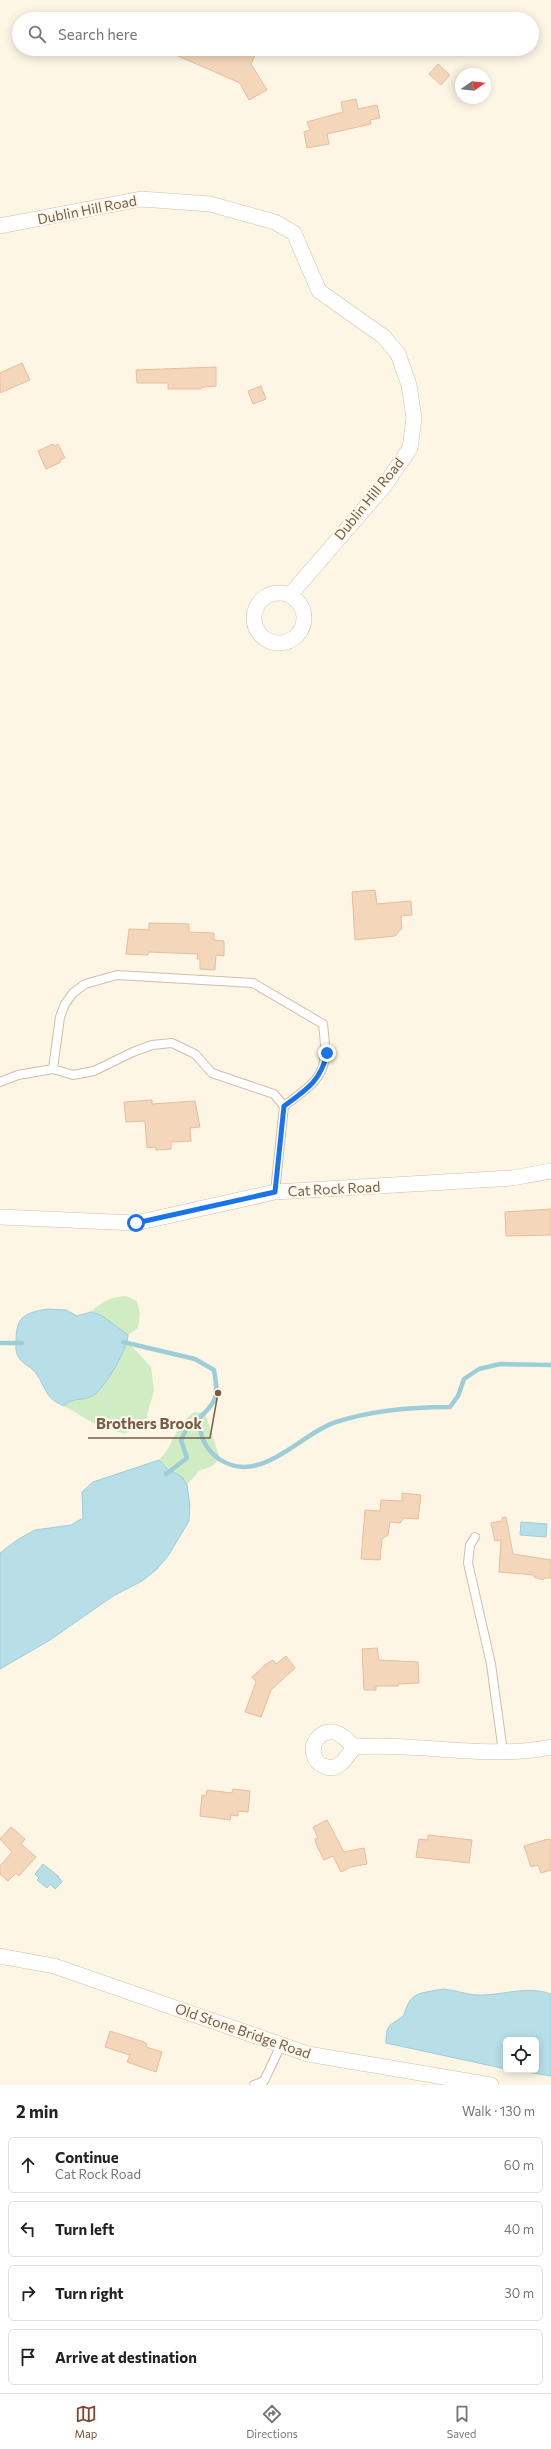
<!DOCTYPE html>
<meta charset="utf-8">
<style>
body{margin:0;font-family:Commissioner,sans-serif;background:#f6f6f6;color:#222}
.controls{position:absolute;right:12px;bottom:12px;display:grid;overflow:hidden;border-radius:6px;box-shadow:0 2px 10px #0003}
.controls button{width:36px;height:36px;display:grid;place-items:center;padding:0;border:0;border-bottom:1px solid #e0e0e0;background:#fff;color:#222;font:20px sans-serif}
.compass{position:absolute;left:455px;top:68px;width:36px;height:36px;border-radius:50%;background:#fff;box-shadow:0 2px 10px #0003;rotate:76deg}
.stop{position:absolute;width:12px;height:12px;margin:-9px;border:3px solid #1a73e8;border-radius:50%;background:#fff}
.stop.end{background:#1a73e8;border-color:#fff;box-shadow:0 1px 4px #0008}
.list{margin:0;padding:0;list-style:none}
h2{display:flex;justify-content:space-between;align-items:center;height:52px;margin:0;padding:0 16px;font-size:17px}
h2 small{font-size:13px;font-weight:400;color:#767676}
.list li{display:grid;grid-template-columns:26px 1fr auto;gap:12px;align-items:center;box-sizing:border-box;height:56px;margin:0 8px 8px;padding:0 8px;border:1px solid #e0e0e0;border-radius:6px}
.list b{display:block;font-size:15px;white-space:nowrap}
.list p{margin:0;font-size:13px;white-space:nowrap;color:#767676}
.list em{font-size:13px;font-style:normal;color:#767676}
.icon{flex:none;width:22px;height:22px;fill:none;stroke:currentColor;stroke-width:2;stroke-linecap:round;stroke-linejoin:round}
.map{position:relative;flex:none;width:551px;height:2085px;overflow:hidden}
.search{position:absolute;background:#fff;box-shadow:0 2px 10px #0003;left:12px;right:12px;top:12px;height:44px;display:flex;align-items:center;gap:10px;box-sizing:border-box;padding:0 14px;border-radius:22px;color:#767676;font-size:15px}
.sheet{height:308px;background:#fff}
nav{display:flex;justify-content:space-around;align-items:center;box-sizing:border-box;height:56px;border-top:1px solid #e0e0e0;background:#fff;font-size:11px;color:#767676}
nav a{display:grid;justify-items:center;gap:2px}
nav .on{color:#7d4831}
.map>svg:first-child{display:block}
.green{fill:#d0ecc2}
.water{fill:#b8dee8;stroke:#9ecdda}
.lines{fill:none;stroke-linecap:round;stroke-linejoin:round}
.stream{stroke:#9ecdda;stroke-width:4.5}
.building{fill:#f4d6bb;stroke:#e8bd9a}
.service-casing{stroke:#d0beaa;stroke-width:10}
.minor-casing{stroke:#d0beaa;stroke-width:16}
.service{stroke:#fff;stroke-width:8}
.minor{stroke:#fff;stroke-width:15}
.route{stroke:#1a73e8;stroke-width:5}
.labels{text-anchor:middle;stroke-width:4;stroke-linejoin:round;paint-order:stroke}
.street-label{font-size:14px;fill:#785d48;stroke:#fff9ec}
.leader{fill:none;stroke:#785d48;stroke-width:1.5}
.callout-dot{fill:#785d48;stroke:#fff9ec;stroke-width:1.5}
.callout-label{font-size:15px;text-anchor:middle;font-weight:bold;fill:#785d48;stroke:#fff9ec;stroke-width:4;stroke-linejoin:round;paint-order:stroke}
</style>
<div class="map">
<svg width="551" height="2085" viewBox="0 0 551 2085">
<rect width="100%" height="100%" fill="#fdf6e5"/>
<g class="green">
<path d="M126,1296l11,5 3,13 -2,14 -10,7 -27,-20 -10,-3c11,-11 21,-15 35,-16z"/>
<path d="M128,1342l23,25 3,24 -8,28 -21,15 -28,-9 -33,-19c8,-10 22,-5 31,-12 13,-9 26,-38 33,-52z"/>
<path d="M194,1412l11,1 15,46 -8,7 -13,5 -12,14c-7,-11 -19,-16 -28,-25 17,-17 14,-33 35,-48z"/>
</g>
<g class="water">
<path d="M47,1309l19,1 11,6 14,-4 10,3 27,20c0,13 -22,51 -33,59 -9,8 -22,2 -31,12 -20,-8 -17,-18 -29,-34 -5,-6 -14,-9 -17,-16 -3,-5 -2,-10 -2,-15 0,-25 9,-28 31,-32z"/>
<polygon points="159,1460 168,1469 182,1477 187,1485 190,1506 189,1521 168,1556 156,1570 142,1581 113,1596 50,1640 0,1669 0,1553 17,1540 35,1530 71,1525 83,1518 82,1492 93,1482"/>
<polygon points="521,1522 547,1524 546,1537 520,1535"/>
<polygon points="43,1864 58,1876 62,1882 55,1889 50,1884 47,1888 37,1880 39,1878 35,1874"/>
<path d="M443,1989c11,1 22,5 33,6 26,1 50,-10 75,-1v82l-37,-6h22v-30h-30v29l-120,-26c0,-21 4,-16 18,-28 7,-25 16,-21 39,-26z"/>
</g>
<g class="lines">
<g class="stream">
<path d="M123,1342l72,17 19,11c4,24 5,31 -15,48 1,18 5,30 20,41 42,28 81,-26 117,-37 37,-12 76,-15 114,-15l8,-11 6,-17 15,-10 21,-5 51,1"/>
<polyline points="0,1343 22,1343"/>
<polyline points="166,1474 187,1458 181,1440 188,1426 199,1418"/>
</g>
</g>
<g class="building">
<polygon points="162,49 240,49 255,55 251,64 267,90 249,100 240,83"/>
<polygon points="438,64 450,75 441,85 429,74"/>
<polygon points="356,99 358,109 377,105 380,118 370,120 371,124 327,134 329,144 307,148 304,132 310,130 307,122 343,112 341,102"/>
<polygon points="22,363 30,380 0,393 0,373"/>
<polygon points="216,367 216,386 203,387 201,389 168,389 168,383 137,383 136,370"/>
<polygon points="261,386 266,399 253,404 248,391"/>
<polygon points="53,444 54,446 58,444 65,458 60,460 61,462 46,469 38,451"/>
<polygon points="375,890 377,904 411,901 412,915 401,916 402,928 395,936 355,940 352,892"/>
<polygon points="149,923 189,924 189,932 214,933 214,940 224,941 224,956 216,955 215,970 200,969 200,959 197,959 198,954 149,952 148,955 126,954 129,929 149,930"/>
<polygon points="152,1100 152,1104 195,1101 200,1127 190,1128 191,1141 171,1142 171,1149 156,1150 156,1147 147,1148 145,1121 126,1122 124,1102"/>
<polygon points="551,1209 551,1235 506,1236 505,1212"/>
<polygon points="402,1493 421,1495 418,1519 404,1518 400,1523 390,1522 388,1535 382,1539 380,1560 361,1559 365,1510 380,1511 381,1500 402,1501"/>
<polygon points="506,1517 513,1554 551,1560 551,1578 545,1578 543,1580 534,1577 534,1575 499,1572 501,1540 495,1541 491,1523 502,1521 502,1518"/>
<polygon points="377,1648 379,1660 418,1662 419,1683 398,1684 398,1686 376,1686 376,1690 364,1690 362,1649"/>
<polygon points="286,1656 295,1668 271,1690 261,1717 245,1712 256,1682 252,1677 266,1664 273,1660 276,1664"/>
<polygon points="233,1789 250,1791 248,1812 238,1811 238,1816 231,1815 230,1820 200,1816 202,1795 206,1796 207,1790 232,1793"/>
<polygon points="327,1820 344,1852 364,1848 367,1864 351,1867 341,1872 333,1856 324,1860 316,1844 315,1839 318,1838 313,1827"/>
<polygon points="11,1827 25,1839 21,1844 36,1857 19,1876 16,1873 8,1881 0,1874 0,1866 12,1852 0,1839"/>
<polygon points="428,1835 472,1840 469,1863 416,1857 419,1839 428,1840"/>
<polygon points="548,1839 551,1840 551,1870 541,1873 538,1865 531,1867 524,1846"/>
<polygon points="110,2031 144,2042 147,2044 146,2047 162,2052 156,2072 127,2062 130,2055 105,2047"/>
</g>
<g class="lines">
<g class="service-casing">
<g id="service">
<polyline points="53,1069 73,1075 94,1071 133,1052 152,1045 172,1043 195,1054 212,1073 274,1094 284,1106"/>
<path d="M0,1082l18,-7 35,-6 7,-52 5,-13 8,-11 12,-9 32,-9 136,8 70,41c6,49 0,53 -39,82l-9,86"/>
<polyline points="475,1537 470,1545 468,1563 491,1664 503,1752"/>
<polyline points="254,2085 264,2081 281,2045"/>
</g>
</g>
<g class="minor-casing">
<g id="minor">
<polyline points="0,226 141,199 210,204 275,222 294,233 319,291 384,337 398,354 409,385 414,418 410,448 385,485 290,595"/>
<circle cx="279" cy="618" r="25"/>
<polyline points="0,1217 136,1223 275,1192 512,1178 551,1171"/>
<path d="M354,1747c-7,10 -16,26 -30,19 -5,-2 -9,-6 -10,-11 -4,-13 8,-25 20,-23 8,2 14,9 20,15 65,-5 132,13 197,0"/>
<polyline points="0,1956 54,1966 308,2054 491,2085"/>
</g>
</g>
<use href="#service" class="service"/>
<use href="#minor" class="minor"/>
</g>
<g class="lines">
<path class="route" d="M136,1223l139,-31 9,-86c22,-16 37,-25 43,-53"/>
</g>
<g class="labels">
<g class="street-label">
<text transform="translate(87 210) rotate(-11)" y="5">Dublin Hill Road</text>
<text transform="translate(369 499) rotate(-51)" y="5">Dublin Hill Road</text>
<text transform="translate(334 1189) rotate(-3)" y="5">Cat Rock Road</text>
<text transform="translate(243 2031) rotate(19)" y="5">Old Stone Bridge Road</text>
</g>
</g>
<path class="leader" d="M218 1393L210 1438H88"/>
<circle class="callout-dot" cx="218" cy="1393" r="4"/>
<g class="callout-label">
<text x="149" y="1429">Brothers Brook</text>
</g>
</svg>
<div class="controls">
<button><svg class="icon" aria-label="locate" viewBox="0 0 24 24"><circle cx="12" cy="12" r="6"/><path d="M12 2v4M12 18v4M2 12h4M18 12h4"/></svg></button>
</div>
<svg class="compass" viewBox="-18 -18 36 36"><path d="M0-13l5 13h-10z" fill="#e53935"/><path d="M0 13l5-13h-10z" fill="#767676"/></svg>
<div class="stop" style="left:136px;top:1223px"></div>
<div class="stop end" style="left:327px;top:1053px"></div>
<div class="search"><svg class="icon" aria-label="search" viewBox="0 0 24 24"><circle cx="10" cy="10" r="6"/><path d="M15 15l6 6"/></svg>Search here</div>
</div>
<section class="sheet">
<h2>2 min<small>Walk · 130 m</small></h2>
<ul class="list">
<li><svg class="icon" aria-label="ahead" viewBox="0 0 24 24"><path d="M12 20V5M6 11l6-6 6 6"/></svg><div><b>Continue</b><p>Cat Rock Road</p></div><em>60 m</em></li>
<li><svg class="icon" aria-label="left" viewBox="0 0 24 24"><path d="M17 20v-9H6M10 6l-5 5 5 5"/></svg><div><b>Turn left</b></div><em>40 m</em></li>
<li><svg class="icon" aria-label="right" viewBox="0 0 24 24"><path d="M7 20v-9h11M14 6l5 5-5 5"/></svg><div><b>Turn right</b></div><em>30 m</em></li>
<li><svg class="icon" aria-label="arrive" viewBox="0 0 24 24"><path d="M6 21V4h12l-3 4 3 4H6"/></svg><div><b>Arrive at destination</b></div></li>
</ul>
</section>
<nav>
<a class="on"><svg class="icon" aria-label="map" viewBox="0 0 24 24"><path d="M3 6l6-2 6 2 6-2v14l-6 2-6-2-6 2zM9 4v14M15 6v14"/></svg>Map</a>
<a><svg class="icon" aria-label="directions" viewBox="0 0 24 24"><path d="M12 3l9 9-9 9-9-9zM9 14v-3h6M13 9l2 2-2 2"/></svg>Directions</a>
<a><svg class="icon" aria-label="saved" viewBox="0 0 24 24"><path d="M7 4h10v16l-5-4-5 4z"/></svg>Saved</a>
</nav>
